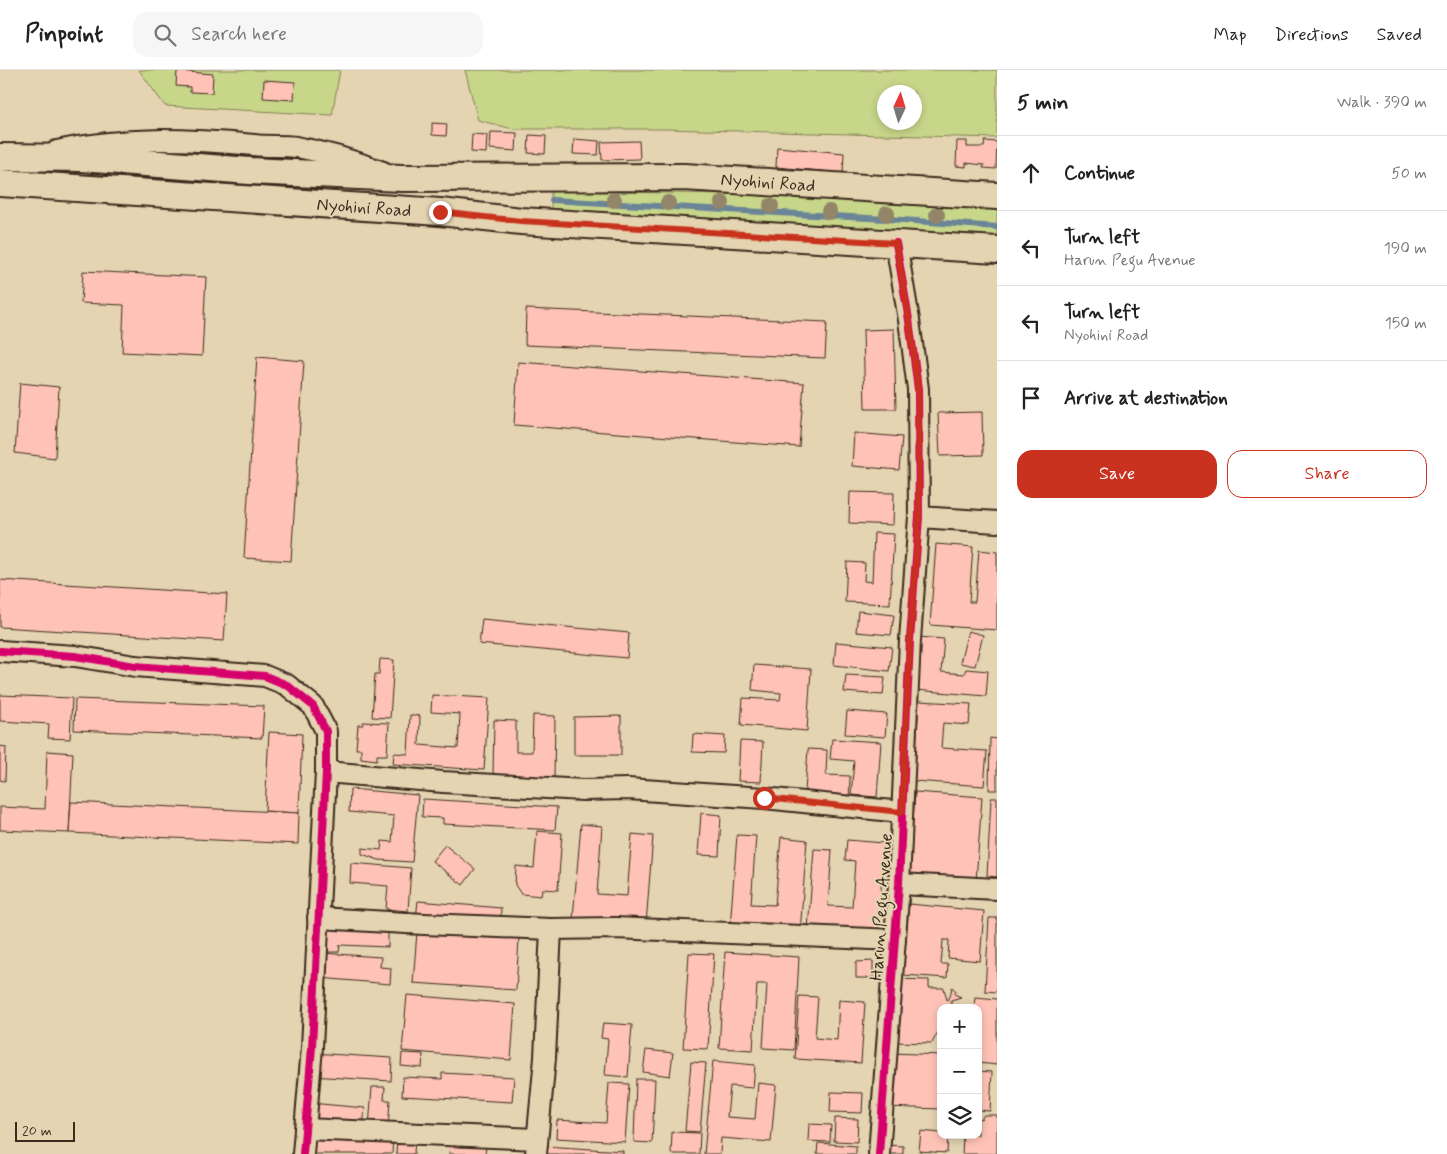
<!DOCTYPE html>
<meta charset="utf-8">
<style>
body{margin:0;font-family:Mynerve,sans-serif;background:#f6f6f6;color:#222}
.controls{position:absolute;right:15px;bottom:15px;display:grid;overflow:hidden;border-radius:10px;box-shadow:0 2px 8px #0003}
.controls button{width:45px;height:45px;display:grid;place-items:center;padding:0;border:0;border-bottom:1px solid #e0e0e0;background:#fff;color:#222;font:25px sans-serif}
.compass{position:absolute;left:877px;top:15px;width:45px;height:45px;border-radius:50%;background:#fff;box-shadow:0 2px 8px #0003;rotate:4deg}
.scale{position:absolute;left:15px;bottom:12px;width:60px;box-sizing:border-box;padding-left:5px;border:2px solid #3b2a1e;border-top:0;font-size:14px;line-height:18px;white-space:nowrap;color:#3b2a1e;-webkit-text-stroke:4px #e5d4b1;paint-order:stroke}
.stop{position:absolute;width:15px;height:15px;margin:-11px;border:4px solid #c8321e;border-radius:50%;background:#fff}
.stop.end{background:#c8321e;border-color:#fff;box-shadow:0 1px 5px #0008}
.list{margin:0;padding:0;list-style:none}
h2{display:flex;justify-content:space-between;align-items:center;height:65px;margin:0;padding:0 20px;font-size:21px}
h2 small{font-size:16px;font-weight:400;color:#767676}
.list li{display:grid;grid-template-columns:32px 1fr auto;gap:15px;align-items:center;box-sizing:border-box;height:75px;padding:0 20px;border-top:1px solid #e0e0e0}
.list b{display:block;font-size:19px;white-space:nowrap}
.list p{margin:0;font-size:16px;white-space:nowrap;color:#767676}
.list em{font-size:16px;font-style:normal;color:#767676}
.actions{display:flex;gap:10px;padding:15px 20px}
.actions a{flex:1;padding:11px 0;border:1px solid #c8321e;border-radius:15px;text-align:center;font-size:18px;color:#c8321e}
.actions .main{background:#c8321e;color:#fff}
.icon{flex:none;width:28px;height:28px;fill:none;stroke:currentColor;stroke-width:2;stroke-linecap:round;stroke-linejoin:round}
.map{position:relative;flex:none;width:997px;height:1084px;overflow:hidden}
header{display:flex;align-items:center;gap:30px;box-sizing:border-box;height:70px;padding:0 25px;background:#fff;border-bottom:1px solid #e0e0e0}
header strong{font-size:24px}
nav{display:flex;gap:28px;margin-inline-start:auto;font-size:18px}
.search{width:350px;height:45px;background:#f6f6f6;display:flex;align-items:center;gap:12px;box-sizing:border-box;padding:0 18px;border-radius:15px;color:#767676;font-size:19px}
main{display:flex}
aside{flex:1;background:#fff}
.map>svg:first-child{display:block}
.green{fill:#c8d68a;stroke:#828054;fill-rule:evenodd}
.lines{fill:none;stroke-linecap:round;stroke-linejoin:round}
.stream{stroke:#6a8597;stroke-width:6}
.building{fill:#fec3b6;stroke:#3b2a1e}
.minor-casing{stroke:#3b2a1e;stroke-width:24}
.major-casing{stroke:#3b2a1e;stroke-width:30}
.minor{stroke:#e5d4b1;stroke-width:20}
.major{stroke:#e5d4b1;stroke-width:26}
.cycleway-casing{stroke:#e5d4b1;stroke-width:11}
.cycleway{stroke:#d6006c;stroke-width:8}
.tree{fill:#938569}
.route{stroke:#c8321e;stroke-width:6}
.labels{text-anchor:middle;stroke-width:4;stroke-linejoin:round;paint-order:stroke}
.street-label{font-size:18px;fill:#3b2a1e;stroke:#e5d4b1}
</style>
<header>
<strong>Pinpoint</strong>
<div class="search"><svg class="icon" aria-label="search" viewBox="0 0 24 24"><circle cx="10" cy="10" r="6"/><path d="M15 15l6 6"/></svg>Search here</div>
<nav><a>Map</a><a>Directions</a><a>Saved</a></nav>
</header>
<main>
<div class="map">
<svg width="997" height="1084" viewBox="0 0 997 1084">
<rect width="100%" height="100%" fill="#e5d4b1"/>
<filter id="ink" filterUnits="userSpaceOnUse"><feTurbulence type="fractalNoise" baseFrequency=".02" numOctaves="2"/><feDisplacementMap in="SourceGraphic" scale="10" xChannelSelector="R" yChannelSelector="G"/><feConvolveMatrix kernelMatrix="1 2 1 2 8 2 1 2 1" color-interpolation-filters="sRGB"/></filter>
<g filter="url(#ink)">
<g class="green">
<polygon points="139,0 340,0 332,45 165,36"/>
<path d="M465,0h532v68l-333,-9h-151l-35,-9zM914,22v30h-30v-30z"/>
<polygon points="551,121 730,124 997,138 997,169 848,158 551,139"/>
</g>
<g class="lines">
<polyline class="stream" points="552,130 903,150 997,157"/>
</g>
<g class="building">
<polygon points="177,1 213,4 212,23 190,22 190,17 176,16"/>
<polygon points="264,10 295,12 294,30 263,28"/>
<polygon points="432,53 447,54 446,66 432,65"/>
<polygon points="491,62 517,63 516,81 490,79"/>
<polygon points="472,64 487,65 486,83 471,82"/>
<polygon points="529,65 546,66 545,84 528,83"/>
<polygon points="574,69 599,71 598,85 573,84"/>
<polygon points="639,71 640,89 602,90 601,72"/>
<polygon points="957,71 967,71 967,77 984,77 985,71 997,72 996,99 983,98 984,95 966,93 966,97 956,96"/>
<polygon points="777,77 844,83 843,103 776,97"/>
<polygon points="83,201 206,207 202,286 122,282 124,235 81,233"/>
<polygon points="526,239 827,252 825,288 525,275"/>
<polygon points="894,259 896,339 865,339 863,260"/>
<polygon points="257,287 304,291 291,491 244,488"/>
<polygon points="518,292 804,313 799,377 514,355"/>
<polygon points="20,313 59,317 55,388 15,383"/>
<polygon points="982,342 983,385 940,386 938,343"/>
<polygon points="854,363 902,367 899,400 852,396"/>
<polygon points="850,422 894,423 893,455 849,453"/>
<polygon points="874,463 894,464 890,534 845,532 847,492 865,493 864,511 872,512"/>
<polygon points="936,474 973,477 969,532 975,532 979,480 997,482 997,560 930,555"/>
<polygon points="0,510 227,524 224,571 0,557"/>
<polygon points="858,541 894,545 891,565 856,562"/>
<polygon points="482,549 629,563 627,588 479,574"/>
<polygon points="968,561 983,565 975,596 960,593"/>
<polygon points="919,567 944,569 941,602 964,604 966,599 988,601 986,626 915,620"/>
<polygon points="836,572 892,577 889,601 834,595"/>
<polygon points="380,589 394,590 390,648 372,647 375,604 379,604"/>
<polygon points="754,595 811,599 807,661 741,655 743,628 780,630 781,623 752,620"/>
<polygon points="846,605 885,607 883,625 844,622"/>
<polygon points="0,625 72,628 70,669 48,668 49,654 0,651"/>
<polygon points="432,625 489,628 484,700 393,694 394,683 408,684 410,645 420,646 419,675 458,678 460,644 431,642"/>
<polygon points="75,629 264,636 262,668 74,660"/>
<polygon points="919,631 971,634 969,655 943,653 941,678 987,681 984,716 914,711"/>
<polygon points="847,641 887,644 885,667 845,664"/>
<polygon points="533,645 555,646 554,708 493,706 494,650 516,651 516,682 532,682"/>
<polygon points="621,646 621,685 574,685 574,647"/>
<polygon points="363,652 389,653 387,685 377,685 377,690 361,688 361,679 356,679 358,655 363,655"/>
<polygon points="269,662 302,664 299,743 265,741"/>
<polygon points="693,664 725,666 724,683 692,682"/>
<polygon points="990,668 997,669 997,720 989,720"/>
<polygon points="832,669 881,672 877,727 851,725 854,691 830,689"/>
<polygon points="740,671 763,672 761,712 738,711"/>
<polygon points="0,676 6,677 5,711 0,710"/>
<polygon points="808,679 827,680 826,705 850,706 849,732 825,730 825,724 805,722"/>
<polygon points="47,681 73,683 69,763 0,760 0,737 45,739"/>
<polygon points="350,719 418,725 412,792 379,790 362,784 362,778 381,780 382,771 392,772 394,746 349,742"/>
<polygon points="915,722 982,727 976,811 909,806"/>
<polygon points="991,728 997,728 997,807 987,806"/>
<polygon points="423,729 557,737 555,760 443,754 443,748 422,747"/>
<polygon points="71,732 299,743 298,774 69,763"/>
<polygon points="701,743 721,745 719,786 698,785"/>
<polygon points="581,754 602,756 597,824 627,826 632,764 653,766 646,854 573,848"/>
<polygon points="537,761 562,763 558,820 542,819 541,826 521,824 515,815 516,796 534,798"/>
<polygon points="737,765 756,766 751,834 775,835 781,767 807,770 800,863 730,858"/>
<polygon points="847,770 884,773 878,865 808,860 814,779 832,780 828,836 852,837 855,791 845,790"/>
<polygon points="445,775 475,799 463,815 432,791"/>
<polygon points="351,793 411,798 408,841 386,839 388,816 350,813"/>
<polygon points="418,831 501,838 500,855 416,848"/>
<polygon points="909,834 984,841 980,891 948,888 949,870 943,870 941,894 948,894 947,908 903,905"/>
<polygon points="989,848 997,848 997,922 985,921"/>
<polygon points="324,857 388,860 388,877 340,875 339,882 323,882"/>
<polygon points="417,862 519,868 516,920 413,913"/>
<polygon points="725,882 799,887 794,980 763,978 767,914 757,914 753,980 719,978"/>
<polygon points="321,883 381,887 380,897 391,898 390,914 319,908"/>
<polygon points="689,883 714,884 708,979 683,978"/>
<polygon points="873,891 873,908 856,908 856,892"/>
<polygon points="895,909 929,910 929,918 944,918 947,930 950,927 952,917 956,921 954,924 961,927 951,930 951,938 941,938 941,960 939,960 932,973 896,972"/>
<polygon points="407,925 515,934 511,990 402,981"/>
<polygon points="799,926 818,927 815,968 837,970 839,930 865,932 861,993 795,989"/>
<polygon points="975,927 997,929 997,995 978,993 978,938 974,938"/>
<polygon points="603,953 632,955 628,1007 605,1005 608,969 601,968"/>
<polygon points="646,980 673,983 670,1006 643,1002"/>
<polygon points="312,983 392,988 391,1011 311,1006"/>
<polygon points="402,983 423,984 422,998 401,996"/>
<polygon points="892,983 941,985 941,1039 887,1037"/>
<polygon points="713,991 755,995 753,1018 730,1016 727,1047 755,1049 758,1013 776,1015 771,1072 721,1068 720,1084 704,1084"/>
<polygon points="691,992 706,993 700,1062 685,1061"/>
<polygon points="978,1001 992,1002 990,1041 978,1040"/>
<polygon points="442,1003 514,1007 512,1032 402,1026 403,1007 442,1009"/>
<polygon points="636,1009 655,1009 652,1073 634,1072"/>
<polygon points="609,1013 629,1014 625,1072 556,1068 557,1050 606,1053"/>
<polygon points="372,1017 385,1017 384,1030 390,1030 388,1059 369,1058"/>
<polygon points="831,1022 863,1023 862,1043 830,1042"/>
<polygon points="310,1033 365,1038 363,1057 309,1052"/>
<polygon points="984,1045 997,1045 997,1084 962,1084 963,1065 978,1065 978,1048 981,1049"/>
<polygon points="835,1048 858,1049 857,1072 834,1071"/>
<polygon points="809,1054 831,1055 830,1072 808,1071"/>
<polygon points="921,1061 941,1063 941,1065 948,1065 947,1083 919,1081"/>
<polygon points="672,1062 700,1063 699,1084 671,1084"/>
<polygon points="304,1063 393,1067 392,1084 304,1084"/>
<polygon points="397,1068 415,1068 414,1084 396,1084"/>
<polygon points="818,1073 856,1076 856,1084 817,1084"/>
<polygon points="450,1074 486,1077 485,1084 449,1084"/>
<polygon points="887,1075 903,1076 903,1084 886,1084"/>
<polygon points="544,1076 623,1081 623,1084 543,1084"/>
</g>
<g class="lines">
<g class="minor-casing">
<g id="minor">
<path d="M57,81c67,-15 130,-12 197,-6 14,2 28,0 42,2 30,5 59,14 87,25"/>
<polyline points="919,447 997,452"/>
<polyline points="0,581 75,586 135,596 265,606 287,615 313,636 326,661 326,702 312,977 303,1084"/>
<polyline points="326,702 443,712 583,720 628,719 764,728 902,742"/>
<polyline points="899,814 997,819"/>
<polyline points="318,848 424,854 551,859 615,858 895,870"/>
<polyline points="305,1059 537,1069"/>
<polyline points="536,1084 545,988 551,859"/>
<polyline points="879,1084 899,814 910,570 919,447 918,319 909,250 896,173"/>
</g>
</g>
<g class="major-casing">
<g id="major">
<polyline points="0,87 81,88 250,101 402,108 684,107 997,126"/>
<polyline points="0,113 440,142 521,151 997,180"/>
</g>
</g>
<use href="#minor" class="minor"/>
<use href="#major" class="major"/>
<g class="cycleway-casing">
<g id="cycleway">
<polyline points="0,581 75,586 135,596 265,606 287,615 313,636 326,661 326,702 312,977 303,1084"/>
<polyline points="879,1084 899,814 910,570 919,447 918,319 909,250 896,173"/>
</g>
</g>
<use href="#cycleway" class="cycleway"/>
</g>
<g class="tree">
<circle cx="614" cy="130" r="8"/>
<circle cx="668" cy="133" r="8"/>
<circle cx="722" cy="133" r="8"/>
<circle cx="771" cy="136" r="8"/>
<circle cx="829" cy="142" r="8"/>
<circle cx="887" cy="144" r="8"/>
<circle cx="937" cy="145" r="8"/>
</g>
</g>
<g class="lines" filter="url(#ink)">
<polyline class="route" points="440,142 521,151 896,173 909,250 918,319 919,447 910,570 902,742 764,728"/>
</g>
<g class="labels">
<g class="street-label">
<text transform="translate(768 112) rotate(4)" y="6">Nyohini Road</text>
<text transform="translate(364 137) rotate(4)" y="6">Nyohini Road</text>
<text transform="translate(881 837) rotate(-86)" y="6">Harun Pegu Avenue</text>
</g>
</g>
</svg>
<div class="controls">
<button>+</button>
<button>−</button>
<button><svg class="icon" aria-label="layers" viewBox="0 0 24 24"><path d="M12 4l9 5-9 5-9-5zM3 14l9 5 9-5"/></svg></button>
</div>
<svg class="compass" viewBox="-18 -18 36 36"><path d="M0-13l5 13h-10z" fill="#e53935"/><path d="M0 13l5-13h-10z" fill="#767676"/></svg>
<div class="scale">20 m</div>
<div class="stop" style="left:764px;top:728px"></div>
<div class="stop end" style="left:440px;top:142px"></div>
</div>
<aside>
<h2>5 min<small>Walk · 390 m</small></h2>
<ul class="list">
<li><svg class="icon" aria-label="ahead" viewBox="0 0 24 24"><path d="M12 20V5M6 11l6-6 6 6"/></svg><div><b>Continue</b></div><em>50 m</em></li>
<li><svg class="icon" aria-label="left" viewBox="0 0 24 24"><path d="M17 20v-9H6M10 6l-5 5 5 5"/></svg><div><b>Turn left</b><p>Harun Pegu Avenue</p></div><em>190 m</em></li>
<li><svg class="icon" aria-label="left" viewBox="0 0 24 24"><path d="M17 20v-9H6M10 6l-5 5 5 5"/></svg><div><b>Turn left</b><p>Nyohini Road</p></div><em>150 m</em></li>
<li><svg class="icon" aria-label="arrive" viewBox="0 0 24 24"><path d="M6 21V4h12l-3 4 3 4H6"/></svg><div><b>Arrive at destination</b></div></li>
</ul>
<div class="actions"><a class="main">Save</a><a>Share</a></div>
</aside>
</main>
